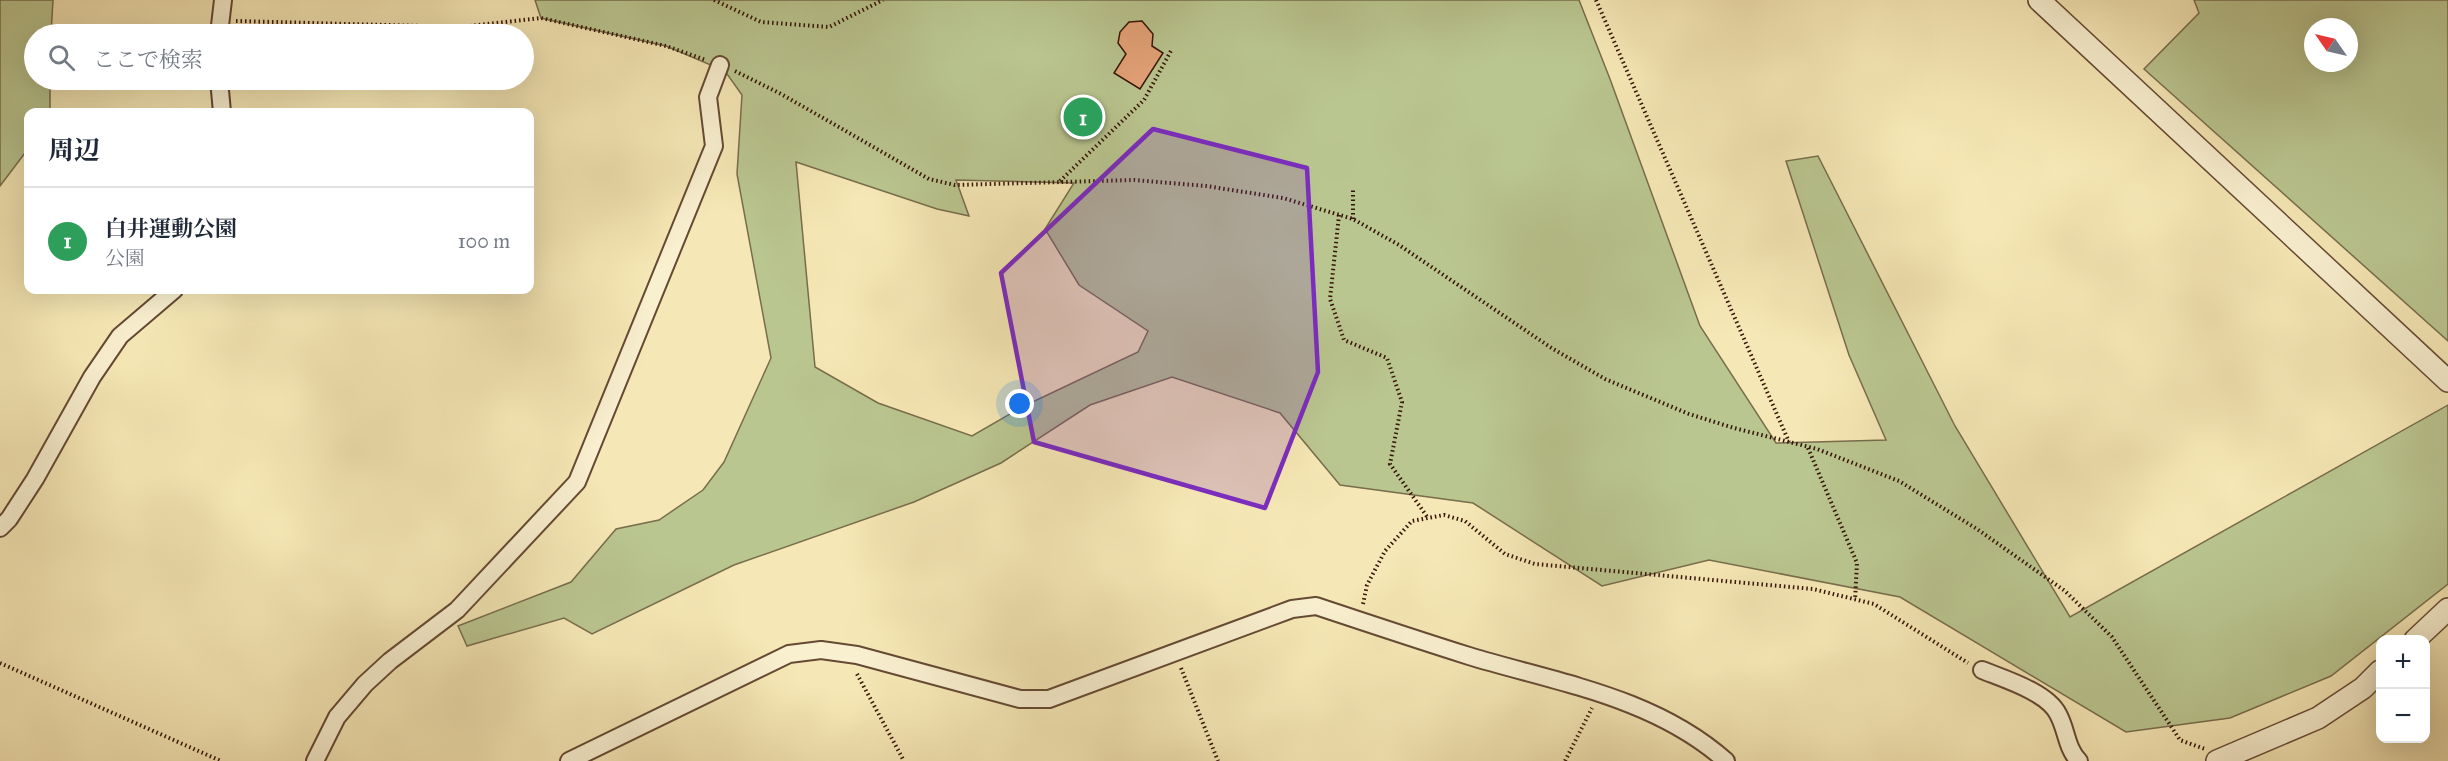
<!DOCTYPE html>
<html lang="ja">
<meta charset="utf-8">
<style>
body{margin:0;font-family:"IM FELL Great Primer","Noto Serif JP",serif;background:#f6f6f7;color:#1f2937}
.controls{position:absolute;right:18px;bottom:18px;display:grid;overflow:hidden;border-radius:12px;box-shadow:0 6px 24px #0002}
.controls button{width:54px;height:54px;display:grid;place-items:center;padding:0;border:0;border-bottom:2px solid #e0e1e3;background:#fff;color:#1f2937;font:30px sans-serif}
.compass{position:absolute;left:2304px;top:18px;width:54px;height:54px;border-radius:50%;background:#fff;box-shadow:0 6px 24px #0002;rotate:304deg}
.you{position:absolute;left:1020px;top:404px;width:21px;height:21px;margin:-15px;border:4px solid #fff;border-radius:50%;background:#1a73e8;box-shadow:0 0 0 9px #1a73e833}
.badge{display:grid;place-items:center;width:39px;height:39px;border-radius:50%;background:#db2777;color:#fff;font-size:20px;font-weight:700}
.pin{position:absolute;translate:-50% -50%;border:3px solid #fff;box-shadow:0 2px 6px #0006}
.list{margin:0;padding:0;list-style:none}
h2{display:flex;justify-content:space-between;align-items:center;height:78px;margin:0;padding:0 24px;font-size:26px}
h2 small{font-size:20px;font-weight:400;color:#747a83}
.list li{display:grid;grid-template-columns:39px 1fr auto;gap:18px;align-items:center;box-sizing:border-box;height:108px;padding:0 24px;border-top:2px solid #e0e1e3}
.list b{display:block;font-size:22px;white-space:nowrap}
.list p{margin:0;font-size:20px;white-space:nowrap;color:#747a83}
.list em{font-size:20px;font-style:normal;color:#747a83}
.icon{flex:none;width:33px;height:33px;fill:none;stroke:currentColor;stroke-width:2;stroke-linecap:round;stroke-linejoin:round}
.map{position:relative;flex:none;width:2448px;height:761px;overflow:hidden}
.search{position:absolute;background:#fff;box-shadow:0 6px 24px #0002;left:24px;top:24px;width:510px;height:66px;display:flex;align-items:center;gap:15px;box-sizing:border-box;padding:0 21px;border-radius:33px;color:#747a83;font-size:22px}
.panel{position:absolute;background:#fff;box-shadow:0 6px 24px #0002;left:24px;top:108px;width:510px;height:186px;border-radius:12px}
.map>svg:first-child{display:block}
.green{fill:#bac690;stroke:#786d4c;stroke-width:1.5;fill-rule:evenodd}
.building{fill:#e6a378;stroke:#351407;stroke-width:1.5}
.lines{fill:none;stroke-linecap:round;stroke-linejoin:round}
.minor-casing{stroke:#654933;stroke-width:20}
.tertiary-casing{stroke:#654933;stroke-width:24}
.path{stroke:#351407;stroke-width:4;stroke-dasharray:1.5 3;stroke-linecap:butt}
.minor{stroke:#f9f0d0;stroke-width:16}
.tertiary{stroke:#f9f0d0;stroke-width:21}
.marked{fill:#7b2cbf;fill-opacity:0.2;stroke:#7b2cbf;stroke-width:4.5;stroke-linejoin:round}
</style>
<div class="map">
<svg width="2448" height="761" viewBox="0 0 2448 761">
<rect width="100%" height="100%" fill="#f6e8b6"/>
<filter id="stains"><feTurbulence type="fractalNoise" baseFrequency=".00333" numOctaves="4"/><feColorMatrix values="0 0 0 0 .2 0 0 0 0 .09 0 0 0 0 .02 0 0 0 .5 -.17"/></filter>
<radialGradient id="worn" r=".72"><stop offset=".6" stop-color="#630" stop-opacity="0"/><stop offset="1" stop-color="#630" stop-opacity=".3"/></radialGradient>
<g class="green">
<polygon points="0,0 53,0 51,34 34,34 34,80 50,80 50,112 28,112 28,149 0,186"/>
<path d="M535,0h1044l31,79 90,247 76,117 110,-3 -37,-85 -63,-194 32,-5 137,270 115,191 378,-212v179l-117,92 -101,42 -104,14 -226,-135 -191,-37 -107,26 -129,-83 -133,-18 -60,-72 -108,-36 -82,28 -89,58 -87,39 -180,63 -142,69 -28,-16 -97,28 -9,-20 113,-44 45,-53 43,-9 44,-30 21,-28 47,-104 -34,-184 5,-79 -17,-24 -59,-25 -125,-28zM796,162l141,47 32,7 -13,-36 118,3 -29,46 34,56 69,46 -10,21 -116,55 -50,29 -94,-33 -63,-36z"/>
<path d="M2194,0h254v341l-304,-272 55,-56zM2313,27h36v36h-36z"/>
</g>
<polygon class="building" points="1142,21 1153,34 1152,46 1163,53 1140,89 1114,73 1126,54 1118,43 1120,32 1129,22"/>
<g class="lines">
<g class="minor-casing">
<g id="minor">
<polyline points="219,34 223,0"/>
<polyline points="219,80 222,112"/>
<polyline points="0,528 9,519 35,479 92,377 120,336 174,290"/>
<path d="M1982,670c22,9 65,22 76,44 9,16 8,34 21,47"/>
<polyline points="315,761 337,717 365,684 390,661 457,610 577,482 714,146 708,97 720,65"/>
<path d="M569,761l220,-107 32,-4 36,5 163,44h29l243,-90 24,-3c51,17 102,34 153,50 89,27 185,41 257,105"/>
</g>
</g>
<g class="tertiary-casing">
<g id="tertiary">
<polyline points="2039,0 2448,381"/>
<polyline points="2415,640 2448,609"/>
<polyline points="2217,761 2318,718 2363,688 2380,671"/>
</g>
</g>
<g class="path">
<polyline points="714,0 761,22 829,27 883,0"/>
<polyline points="1596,0 1789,442"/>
<polyline points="236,21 461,27 541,18 666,46 706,60"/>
<polyline points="735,71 783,95 929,179 955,185 1135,180 1206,186 1283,198 1353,219 1399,245 1553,349 1605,379 1689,414 1734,428 1817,449 1899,481 1977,529 2065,591 2112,637 2180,740 2205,749"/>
<polyline points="1060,181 1144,100 1172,49"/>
<polyline points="1339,215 1330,299 1344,340 1387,358 1402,402 1390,464 1428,518"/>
<polyline points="1353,219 1353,189"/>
<polyline points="1808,448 1857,563 1855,600"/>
<polyline points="1363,604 1367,585 1385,551 1412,521 1444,515 1465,521 1505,554 1535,564 1813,589 1874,604 1968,663"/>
<polyline points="0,663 221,761"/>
<polyline points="1181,668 1218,761"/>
<polyline points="857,674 904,761"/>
<polyline points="1565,761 1592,708"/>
</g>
<use href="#minor" class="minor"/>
<use href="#tertiary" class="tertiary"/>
</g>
<path class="marked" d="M1153,129l154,39 11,204 -53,136 -231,-66 -33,-169z"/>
<rect width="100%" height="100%" filter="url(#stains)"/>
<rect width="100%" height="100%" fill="url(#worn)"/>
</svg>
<div class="controls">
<button>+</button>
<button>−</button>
</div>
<svg class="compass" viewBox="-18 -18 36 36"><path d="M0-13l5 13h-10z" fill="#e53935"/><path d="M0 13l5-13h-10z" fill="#747a83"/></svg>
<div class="you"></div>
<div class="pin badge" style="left:1083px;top:117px;background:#2e9e5b">1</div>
<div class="search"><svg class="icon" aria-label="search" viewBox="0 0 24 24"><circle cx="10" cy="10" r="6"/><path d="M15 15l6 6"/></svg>ここで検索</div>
<section class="panel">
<h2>周辺<small></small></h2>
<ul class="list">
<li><span class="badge" style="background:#2e9e5b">1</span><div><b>白井運動公園</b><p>公園</p></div><em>100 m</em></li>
</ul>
</section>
</div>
